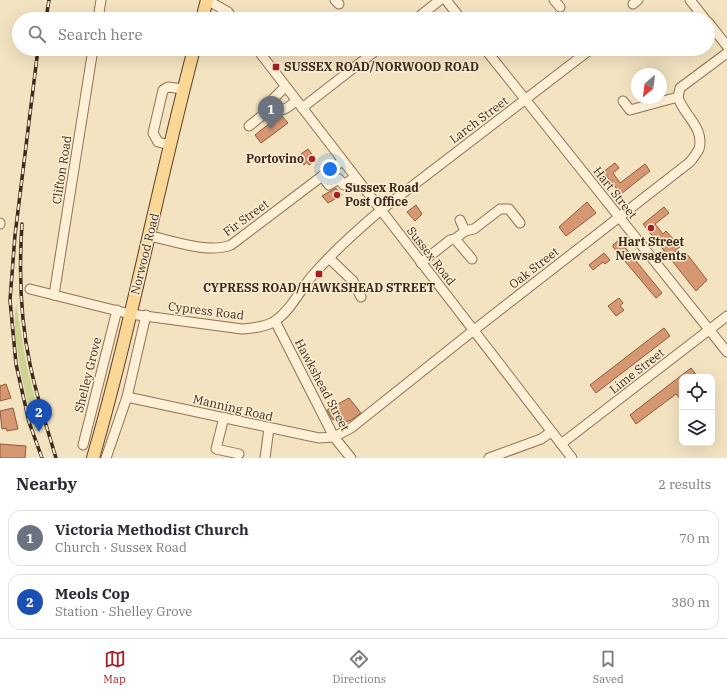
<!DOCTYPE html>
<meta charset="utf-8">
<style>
body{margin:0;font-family:"IBM Plex Serif",serif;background:#f7f7f7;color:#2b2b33}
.controls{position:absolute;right:12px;bottom:12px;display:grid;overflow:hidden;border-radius:8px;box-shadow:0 4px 16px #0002}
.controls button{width:36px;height:36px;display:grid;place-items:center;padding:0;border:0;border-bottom:1px solid #e1e1e2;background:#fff;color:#2b2b33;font:20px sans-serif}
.compass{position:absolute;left:631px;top:68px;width:36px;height:36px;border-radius:50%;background:#fff;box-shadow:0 4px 16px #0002;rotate:208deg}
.you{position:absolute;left:330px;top:169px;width:14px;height:14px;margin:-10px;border:3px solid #fff;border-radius:50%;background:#1a73e8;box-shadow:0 0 0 6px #1a73e833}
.badge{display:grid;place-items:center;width:26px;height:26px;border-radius:50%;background:#a71e25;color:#fff;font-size:13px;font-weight:700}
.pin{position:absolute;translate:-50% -33px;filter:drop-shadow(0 1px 2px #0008)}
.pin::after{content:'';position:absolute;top:21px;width:14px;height:12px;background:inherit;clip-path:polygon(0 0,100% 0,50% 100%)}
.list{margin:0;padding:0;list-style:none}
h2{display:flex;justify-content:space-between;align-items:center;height:52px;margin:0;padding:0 16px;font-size:17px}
h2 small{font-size:13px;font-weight:400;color:#7c7c81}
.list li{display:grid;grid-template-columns:26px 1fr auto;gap:12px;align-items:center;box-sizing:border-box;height:56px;margin:0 8px 8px;padding:0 8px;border:1px solid #e1e1e2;border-radius:12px}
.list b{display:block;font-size:15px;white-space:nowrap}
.list p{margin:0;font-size:13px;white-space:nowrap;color:#7c7c81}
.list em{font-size:13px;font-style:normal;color:#7c7c81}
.icon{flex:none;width:22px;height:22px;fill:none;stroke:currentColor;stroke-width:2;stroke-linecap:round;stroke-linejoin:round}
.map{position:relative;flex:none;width:727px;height:458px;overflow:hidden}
.search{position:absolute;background:#fff;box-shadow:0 4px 16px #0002;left:12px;right:12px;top:12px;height:44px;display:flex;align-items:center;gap:10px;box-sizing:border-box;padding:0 14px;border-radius:22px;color:#7c7c81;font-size:15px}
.sheet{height:180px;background:#fff}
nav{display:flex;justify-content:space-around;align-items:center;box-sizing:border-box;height:56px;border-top:1px solid #e1e1e2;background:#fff;font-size:11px;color:#7c7c81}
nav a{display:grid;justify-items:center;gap:2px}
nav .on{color:#a71e25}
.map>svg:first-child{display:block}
.green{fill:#ced394}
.building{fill:#d69873;stroke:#925939}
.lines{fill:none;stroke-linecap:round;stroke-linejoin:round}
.minor-casing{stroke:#907256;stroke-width:11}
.major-casing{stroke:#5d402b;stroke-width:14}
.minor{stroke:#fdf0d6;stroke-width:9}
.major{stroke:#fbd795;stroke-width:12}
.rail-casing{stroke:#3e2b1c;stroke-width:3.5}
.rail{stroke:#faedd2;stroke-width:2;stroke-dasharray:6;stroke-linecap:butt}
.poi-dot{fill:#a71e25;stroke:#faedd2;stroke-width:1.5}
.labels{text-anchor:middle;stroke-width:3;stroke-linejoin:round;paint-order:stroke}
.poi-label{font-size:12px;font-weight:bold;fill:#3e2b1c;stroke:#faedd2;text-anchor:start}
.street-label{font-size:12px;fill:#3e2b1c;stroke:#faedd2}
</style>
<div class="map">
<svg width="727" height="458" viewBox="0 0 727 458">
<rect width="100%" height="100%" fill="#f3e3c1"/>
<path class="green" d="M16,303l11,65 16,61 -8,2c-10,-42 -24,-85 -19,-128z"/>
<g class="building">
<polygon points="279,116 282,116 288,123 261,143 255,135"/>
<polygon points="308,149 316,160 309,165 307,162 304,165 300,159 302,156 301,154"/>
<polygon points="615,163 619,168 613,173 620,183 645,164 650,171 621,194 603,172"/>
<polygon points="336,188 342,195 328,203 322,196"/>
<polygon points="587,202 596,213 566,236 559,227"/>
<polygon points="416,205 422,214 415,221 407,212"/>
<polygon points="664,207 669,213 655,224 663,234 666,231 676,242 677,241 681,246 675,251 681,259 687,254 707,280 696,291 643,224"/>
<polygon points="619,240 662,293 656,298 613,247 613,245"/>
<polygon points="604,253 610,260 605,264 603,262 593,270 589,265"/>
<polygon points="619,298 623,303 620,306 624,310 616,316 608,306"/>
<polygon points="664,328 670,336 596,393 590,385"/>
<polygon points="691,368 698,377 682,377 682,401 676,394 636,424 630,415"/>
<polygon points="6,384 11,398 0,401 0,386"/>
<polygon points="349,398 361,413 350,421 341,422 332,419 327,410"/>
<polygon points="13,408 18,429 7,431 6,428 2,429 0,411"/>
<polygon points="0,444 26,446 25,458 0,458"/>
</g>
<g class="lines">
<g class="minor-casing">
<g id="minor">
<polyline points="207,0 228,12 233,19"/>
<polyline points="335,0 339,4"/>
<polyline points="446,0 461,19"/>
<polyline points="554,0 560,7"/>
<polyline points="690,0 705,19"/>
<polyline points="633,4 638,0"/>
<polyline points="98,19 101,0"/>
<polyline points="416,19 440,0"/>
<polyline points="708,22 727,46"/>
<polyline points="257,49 572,458"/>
<polyline points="485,49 727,352"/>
<path d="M285,87l-14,14 2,6c9,7 15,0 23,-6"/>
<polyline points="678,97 680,88 727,53"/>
<polyline points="623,101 630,110 678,97"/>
<polyline points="302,108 378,49"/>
<polyline points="249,126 273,107"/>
<polyline points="170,145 158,142 153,133 163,90 168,87 183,89"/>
<polyline points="322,176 329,185 339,179 344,185 355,177"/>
<polyline points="460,220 465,231"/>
<polyline points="0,223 0,224"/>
<path d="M150,236c24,5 58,18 81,9l111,-84"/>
<polyline points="455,239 472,259"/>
<polyline points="329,258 353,281 361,297"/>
<polyline points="421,263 450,240 455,239 465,231 474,229 500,209 509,209 520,223"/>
<path d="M30,289l100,25 112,15c11,-1 24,-2 33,-8 16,-11 25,-31 37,-45 21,-24 44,-45 69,-66l210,-161"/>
<polyline points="54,295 93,49"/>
<polyline points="275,321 334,437 351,458"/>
<path d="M127,397l192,41 15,-1 17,-9 123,-98 216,-168c3,-4 7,-9 9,-13 6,-22 -16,-34 -21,-52"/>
<polyline points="224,417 216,449 239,454"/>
<polyline points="561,444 727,316"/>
<polyline points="83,445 117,310"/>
<polyline points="106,458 127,397 146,315"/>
<polyline points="265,458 269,428"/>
<polyline points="489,458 541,439 551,432"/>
</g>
</g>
<g class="major-casing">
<g id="major">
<polyline points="202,19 207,0"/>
<path d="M93,458c39,-135 65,-273 101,-409"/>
</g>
</g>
<use href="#minor" class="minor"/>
<use href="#major" class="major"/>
<g class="rail-casing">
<g id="rail">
<polyline points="46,19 49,0"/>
<polyline points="38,49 15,235 10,300 16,364 29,422 42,458"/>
<path d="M22,224c-3,46 -2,94 8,140 6,31 17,63 26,94"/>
</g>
</g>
<use href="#rail" class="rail"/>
</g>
<g class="poi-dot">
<rect x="272" y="63" width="8" height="8" rx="2"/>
<circle cx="312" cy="159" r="4"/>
<circle cx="337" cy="195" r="4"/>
<circle cx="651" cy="228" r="4"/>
<rect x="315" y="270" width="8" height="8" rx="2"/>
</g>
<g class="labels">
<g class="poi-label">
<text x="284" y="71">SUSSEX ROAD/NORWOOD ROAD</text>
<text x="304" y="163" text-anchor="end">Portovino</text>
<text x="345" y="192">Sussex Road<tspan x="345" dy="14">Post Office</tspan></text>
<text x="651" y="246" text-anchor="middle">Hart Street<tspan x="651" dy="14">Newsagents</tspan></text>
<text x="319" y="292" text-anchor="middle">CYPRESS ROAD/HAWKSHEAD STREET</text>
</g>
<g class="street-label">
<text transform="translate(479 120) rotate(-37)" y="4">Larch Street</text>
<text transform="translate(62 170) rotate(-81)" y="4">Clifton Road</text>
<text transform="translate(615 193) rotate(52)" y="4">Hart Street</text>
<text transform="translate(246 218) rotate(-36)" y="4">Fir Street</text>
<text transform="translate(145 254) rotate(-76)" y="4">Norwood Road</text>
<text transform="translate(431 256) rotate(52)" y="4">Sussex Road</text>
<text transform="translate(534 268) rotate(-38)" y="4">Oak Street</text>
<text transform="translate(206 311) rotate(7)" y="4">Cypress Road</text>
<text transform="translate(637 371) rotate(-38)" y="4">Lime Street</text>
<text transform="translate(88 375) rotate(-76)" y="4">Shelley Grove</text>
<text transform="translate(322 385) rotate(62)" y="4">Hawkshead Street</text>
<text transform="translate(233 408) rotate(13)" y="4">Manning Road</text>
</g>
</g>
</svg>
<div class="controls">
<button><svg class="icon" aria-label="locate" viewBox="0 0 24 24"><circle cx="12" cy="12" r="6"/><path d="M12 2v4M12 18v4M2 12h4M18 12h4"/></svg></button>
<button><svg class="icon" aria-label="layers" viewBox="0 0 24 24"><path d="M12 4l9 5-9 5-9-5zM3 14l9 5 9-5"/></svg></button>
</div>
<svg class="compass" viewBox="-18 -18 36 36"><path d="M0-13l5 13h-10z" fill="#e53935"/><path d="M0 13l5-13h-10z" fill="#7c7c81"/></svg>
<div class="you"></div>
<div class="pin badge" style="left:271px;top:129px;background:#6b7280">1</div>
<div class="pin badge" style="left:39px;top:432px;background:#1a4fb4">2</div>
<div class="search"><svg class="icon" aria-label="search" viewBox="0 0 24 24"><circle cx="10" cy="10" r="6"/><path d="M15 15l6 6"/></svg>Search here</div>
</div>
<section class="sheet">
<h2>Nearby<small>2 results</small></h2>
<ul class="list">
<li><span class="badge" style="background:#6b7280">1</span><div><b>Victoria Methodist Church</b><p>Church · Sussex Road</p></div><em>70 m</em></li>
<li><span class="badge" style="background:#1a4fb4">2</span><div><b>Meols Cop</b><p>Station · Shelley Grove</p></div><em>380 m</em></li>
</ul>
</section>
<nav>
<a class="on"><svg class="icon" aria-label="map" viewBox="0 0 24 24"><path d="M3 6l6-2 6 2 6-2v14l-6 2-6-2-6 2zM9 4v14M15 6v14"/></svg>Map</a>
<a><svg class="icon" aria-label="directions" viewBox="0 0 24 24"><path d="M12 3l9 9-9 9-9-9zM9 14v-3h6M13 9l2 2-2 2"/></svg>Directions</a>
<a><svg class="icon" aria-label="saved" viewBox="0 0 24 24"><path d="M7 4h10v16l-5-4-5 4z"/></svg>Saved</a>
</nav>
